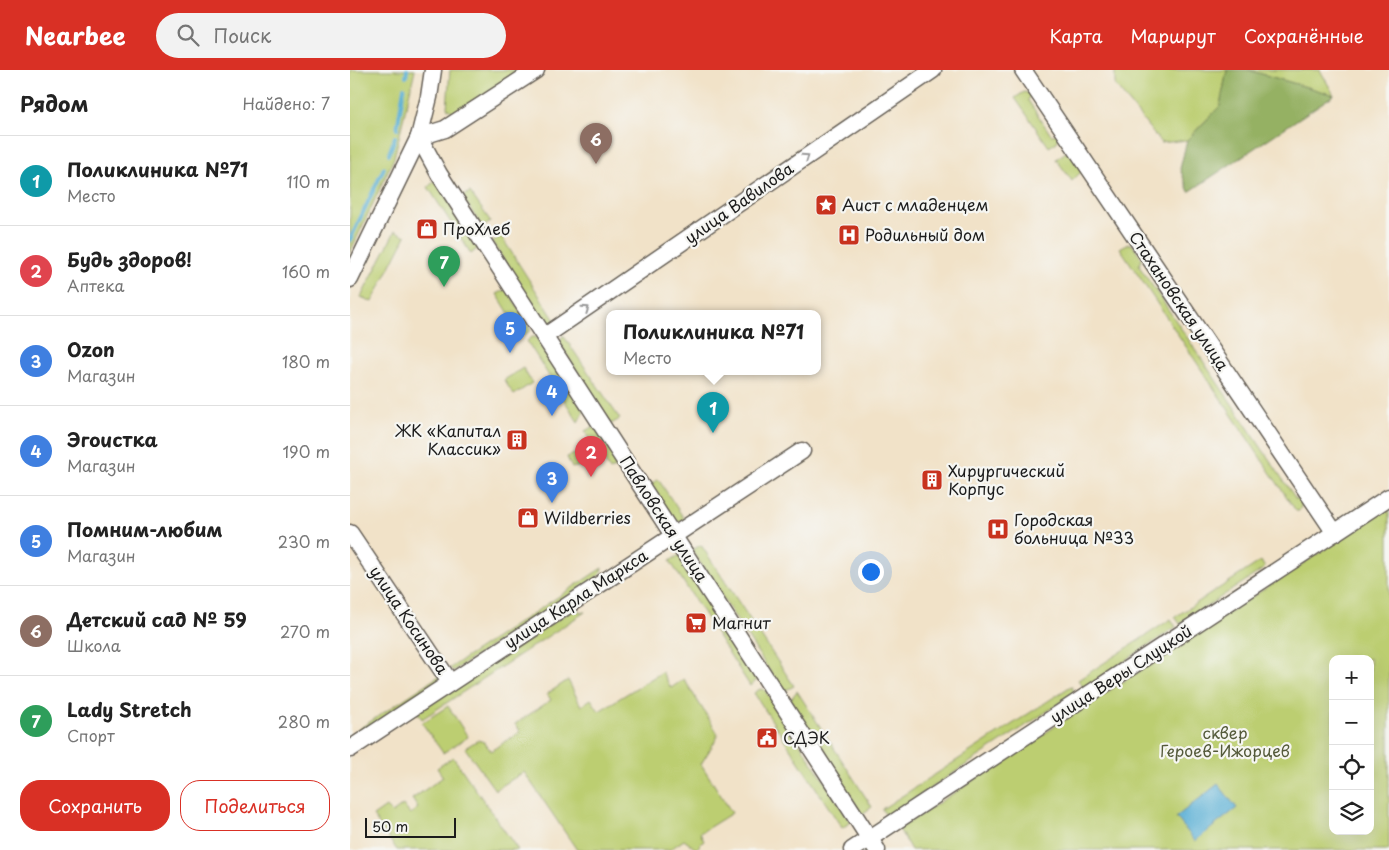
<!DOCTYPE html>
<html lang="ru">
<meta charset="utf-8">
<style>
body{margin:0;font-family:"Playpen Sans",sans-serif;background:#f2f2f2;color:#222}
.controls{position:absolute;right:15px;bottom:15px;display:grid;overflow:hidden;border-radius:10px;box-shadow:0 5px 20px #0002}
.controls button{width:45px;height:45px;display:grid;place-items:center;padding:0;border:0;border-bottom:1px solid #e0e0e0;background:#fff;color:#222;font:25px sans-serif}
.scale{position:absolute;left:15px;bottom:12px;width:91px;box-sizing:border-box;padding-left:5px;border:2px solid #1c1c1c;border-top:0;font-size:14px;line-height:18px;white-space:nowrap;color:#1c1c1c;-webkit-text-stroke:4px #f6f6f2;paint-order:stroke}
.you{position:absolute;left:520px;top:501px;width:18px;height:18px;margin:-12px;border:4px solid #fff;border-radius:50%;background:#1a73e8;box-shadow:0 0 0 8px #1a73e833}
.badge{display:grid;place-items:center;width:32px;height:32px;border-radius:50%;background:#d93025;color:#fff;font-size:16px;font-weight:700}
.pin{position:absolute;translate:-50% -41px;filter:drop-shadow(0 1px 2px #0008)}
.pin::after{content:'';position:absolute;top:26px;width:18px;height:15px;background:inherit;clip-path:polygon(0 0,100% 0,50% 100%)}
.popup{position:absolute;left:256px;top:240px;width:215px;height:65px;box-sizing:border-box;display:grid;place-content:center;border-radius:10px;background:#fff;filter:drop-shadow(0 1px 4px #0005);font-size:16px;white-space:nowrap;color:#767676}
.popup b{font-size:19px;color:#222}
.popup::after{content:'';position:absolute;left:50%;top:100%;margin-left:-10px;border:10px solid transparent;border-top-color:#fff}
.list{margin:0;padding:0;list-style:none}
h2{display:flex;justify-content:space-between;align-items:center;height:65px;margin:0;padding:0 20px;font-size:21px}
h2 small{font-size:16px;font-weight:400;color:#767676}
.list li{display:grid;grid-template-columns:32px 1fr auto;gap:15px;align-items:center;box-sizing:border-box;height:90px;padding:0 20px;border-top:1px solid #e0e0e0}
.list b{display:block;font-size:19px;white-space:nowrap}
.list p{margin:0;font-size:16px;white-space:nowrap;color:#767676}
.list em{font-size:16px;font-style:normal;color:#767676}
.actions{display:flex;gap:10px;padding:15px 20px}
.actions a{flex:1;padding:11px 0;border:1px solid #d93025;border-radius:20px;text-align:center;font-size:18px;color:#d93025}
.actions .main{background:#d93025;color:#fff}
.icon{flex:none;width:28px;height:28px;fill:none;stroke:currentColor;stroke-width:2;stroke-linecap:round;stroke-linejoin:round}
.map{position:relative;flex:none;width:1039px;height:780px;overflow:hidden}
header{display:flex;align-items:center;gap:30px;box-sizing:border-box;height:70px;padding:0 25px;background:#d93025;color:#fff}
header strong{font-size:24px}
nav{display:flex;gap:28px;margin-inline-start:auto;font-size:18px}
.search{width:350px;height:45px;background:#f2f2f2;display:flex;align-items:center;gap:12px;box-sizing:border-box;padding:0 18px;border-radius:28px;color:#767676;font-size:19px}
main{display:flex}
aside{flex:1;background:#fff}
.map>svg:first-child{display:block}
.green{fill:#bcce71;stroke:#6c7546;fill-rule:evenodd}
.forest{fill:#95b163;stroke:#586640}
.water{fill:#58afd5;stroke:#3a6678}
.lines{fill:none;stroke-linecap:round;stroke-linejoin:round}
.stream{stroke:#58afd5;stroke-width:4}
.minor-casing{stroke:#676158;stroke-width:19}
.minor{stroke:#fff;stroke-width:16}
.oneway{stroke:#999}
.labels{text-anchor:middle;stroke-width:4.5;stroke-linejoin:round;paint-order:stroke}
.street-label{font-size:16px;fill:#1c1c1c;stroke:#f6f6f2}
.poi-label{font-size:16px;fill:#1c1c1c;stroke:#f6f6f2;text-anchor:start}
.park-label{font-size:16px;fill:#545a3a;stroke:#f6f6f2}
</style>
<header>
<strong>Nearbee</strong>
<div class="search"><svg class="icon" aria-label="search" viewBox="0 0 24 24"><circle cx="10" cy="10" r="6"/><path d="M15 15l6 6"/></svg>Поиск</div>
<nav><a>Карта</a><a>Маршрут</a><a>Сохранённые</a></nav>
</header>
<main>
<aside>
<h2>Рядом<small>Найдено: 7</small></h2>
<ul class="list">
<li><span class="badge" style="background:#0f9aa8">1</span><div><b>Поликлиника №71</b><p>Место</p></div><em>110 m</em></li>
<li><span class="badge" style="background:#e0444e">2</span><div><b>Будь здоров!</b><p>Аптека</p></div><em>160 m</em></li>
<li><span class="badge" style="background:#3f7fe0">3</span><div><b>Ozon</b><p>Магазин</p></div><em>180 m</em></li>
<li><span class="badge" style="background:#3f7fe0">4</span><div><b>Эгоистка</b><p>Магазин</p></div><em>190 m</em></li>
<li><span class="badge" style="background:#3f7fe0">5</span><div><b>Помним-любим</b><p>Магазин</p></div><em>230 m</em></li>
<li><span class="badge" style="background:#8d6e63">6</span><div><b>Детский сад № 59</b><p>Школа</p></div><em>270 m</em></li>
<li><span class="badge" style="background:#2e9e5b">7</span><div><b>Lady Stretch</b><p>Спорт</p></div><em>280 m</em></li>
</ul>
<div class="actions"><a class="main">Сохранить</a><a>Поделиться</a></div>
</aside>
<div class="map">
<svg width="1039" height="780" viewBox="0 0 1039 780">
<rect width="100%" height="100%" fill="#f6f6f2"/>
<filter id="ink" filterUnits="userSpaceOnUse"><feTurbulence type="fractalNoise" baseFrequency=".02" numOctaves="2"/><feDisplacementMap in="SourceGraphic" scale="10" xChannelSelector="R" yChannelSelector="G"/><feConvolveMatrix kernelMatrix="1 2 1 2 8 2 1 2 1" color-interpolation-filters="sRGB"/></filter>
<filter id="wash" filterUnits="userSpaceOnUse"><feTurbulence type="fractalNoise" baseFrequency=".0096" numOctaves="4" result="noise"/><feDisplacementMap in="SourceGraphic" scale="20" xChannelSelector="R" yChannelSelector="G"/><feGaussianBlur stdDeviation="1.12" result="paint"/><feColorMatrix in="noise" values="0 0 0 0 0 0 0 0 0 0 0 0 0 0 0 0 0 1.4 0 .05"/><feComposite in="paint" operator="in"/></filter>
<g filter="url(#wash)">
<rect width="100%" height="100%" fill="#f1e2c8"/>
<g class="green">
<polygon points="0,0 65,0 44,88 0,183"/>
<polygon points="100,0 171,0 111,42 104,43 97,38"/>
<polygon points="765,0 877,0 870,36 837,70 811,73 765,15"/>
<polygon points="898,0 970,0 984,25"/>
<polygon points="674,22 682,24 678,30 701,65 709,64 707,72 699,77 665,28"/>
<polygon points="716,82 722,84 732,101 722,111 706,89"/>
<polygon points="86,110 128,178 121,184 78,117"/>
<polygon points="120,122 141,152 134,156 131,155 112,127"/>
<polygon points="45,161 56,166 22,232 11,227"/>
<polygon points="151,166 206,252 201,254 193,251 142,172"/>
<polygon points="777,174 782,174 792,189 789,196 946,429 952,428 955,433 952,434 949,441 946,441 770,178"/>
<polygon points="157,219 181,260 173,266 147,224"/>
<polygon points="213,265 270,349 261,354 213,279 210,272"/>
<polygon points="182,267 186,267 234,341 228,352 177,271"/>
<polygon points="173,298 182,313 164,325 154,310"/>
<polygon points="242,357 246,358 271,396 260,400 235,361"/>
<polygon points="235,380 243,392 222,398 217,387"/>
<polygon points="308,409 335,450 328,452 321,448 300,415"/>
<path d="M1039,437v343h-478l-12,-21zM983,589h37v172h-37z"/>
<polygon points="351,475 444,616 436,620 431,619 342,480"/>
<polygon points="329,485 408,609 400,616 320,491"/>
<polygon points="911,491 915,498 830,554 825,547"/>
<polygon points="252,498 250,505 103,601 100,598"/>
<polygon points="222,540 235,542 72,649 67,642"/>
<polygon points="821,549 826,557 734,618 728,610"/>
<polygon points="312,602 321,618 334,609 367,662 367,668 351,694 382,743 350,763 354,771 346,779 334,770 319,780 227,780 174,702 145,720 115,678 128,670 134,672 141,681 170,662 165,654 201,630 197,624 218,610 231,636 241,629 249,641"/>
<polygon points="89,606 91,610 0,671 0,665"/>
<polygon points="721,616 725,623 537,747 532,739"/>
<polygon points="410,619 415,620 501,752 492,758 404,623"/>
<polygon points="447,621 522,737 512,744 440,630"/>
<polygon points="98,636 118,667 93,683 72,653"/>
<polygon points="103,687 168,780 47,780 23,746 36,737 42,743 53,735 60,744 68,738 62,729 93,707 87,698"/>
</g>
<polygon class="forest" points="877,0 898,0 984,25 839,122 830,99 837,70 870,36"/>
<polygon class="water" points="868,714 887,738 845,771 826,747"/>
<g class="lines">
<g class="stream">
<polyline points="56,7 57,0"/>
<polyline points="47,59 54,18"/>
<polyline points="39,84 45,67"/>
<polyline points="0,170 34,98"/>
</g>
</g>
</g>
<g filter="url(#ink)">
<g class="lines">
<g class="minor-casing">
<g id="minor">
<polyline points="673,0 985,463"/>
<polyline points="69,67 89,104 527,780"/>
<polyline points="69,67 95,59 186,0"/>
<polyline points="0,209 69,67 79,27 83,0"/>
<polyline points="195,266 583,0"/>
<polyline points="0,463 100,612"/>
<polyline points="0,679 452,381"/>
<polyline points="502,780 1039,427"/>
</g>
</g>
<use href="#minor" class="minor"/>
</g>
<defs><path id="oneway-chevron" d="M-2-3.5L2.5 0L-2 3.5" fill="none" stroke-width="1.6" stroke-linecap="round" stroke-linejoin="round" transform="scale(1.25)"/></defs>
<g class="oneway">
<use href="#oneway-chevron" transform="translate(456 87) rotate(-34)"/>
<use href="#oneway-chevron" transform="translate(236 239) rotate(-34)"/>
</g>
</g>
<defs>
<g id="sight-square" transform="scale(1.125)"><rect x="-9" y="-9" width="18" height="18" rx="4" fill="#c8321e" stroke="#f6f6f2"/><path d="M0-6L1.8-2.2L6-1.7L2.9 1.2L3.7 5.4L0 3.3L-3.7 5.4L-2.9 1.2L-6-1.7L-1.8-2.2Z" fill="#fff"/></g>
<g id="shop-square" transform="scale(1.125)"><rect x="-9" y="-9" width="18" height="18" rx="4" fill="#c8321e" stroke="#f6f6f2"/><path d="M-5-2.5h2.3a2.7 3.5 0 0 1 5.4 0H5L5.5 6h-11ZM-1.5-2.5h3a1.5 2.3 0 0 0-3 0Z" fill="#fff"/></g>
<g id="hospital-square" transform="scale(1.125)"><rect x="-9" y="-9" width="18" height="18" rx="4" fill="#c8321e" stroke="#f6f6f2"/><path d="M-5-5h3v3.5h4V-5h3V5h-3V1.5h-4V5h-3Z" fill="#fff"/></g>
<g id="building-square" transform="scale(1.125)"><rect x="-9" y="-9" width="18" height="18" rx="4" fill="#c8321e" stroke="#f6f6f2"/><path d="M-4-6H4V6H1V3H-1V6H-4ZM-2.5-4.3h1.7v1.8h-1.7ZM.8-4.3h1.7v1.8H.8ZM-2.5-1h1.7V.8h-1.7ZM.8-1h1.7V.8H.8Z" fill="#fff"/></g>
<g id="supermarket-square" transform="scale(1.125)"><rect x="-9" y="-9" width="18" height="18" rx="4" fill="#c8321e" stroke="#f6f6f2"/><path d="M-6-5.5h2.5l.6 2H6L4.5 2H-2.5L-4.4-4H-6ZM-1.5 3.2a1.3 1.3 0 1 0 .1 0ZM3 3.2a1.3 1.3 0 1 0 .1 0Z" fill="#fff"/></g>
<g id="civic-square" transform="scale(1.125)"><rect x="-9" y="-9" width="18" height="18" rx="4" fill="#c8321e" stroke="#f6f6f2"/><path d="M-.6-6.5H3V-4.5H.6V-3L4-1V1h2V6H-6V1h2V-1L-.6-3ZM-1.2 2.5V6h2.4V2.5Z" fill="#fff"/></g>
</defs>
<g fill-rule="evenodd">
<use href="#sight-square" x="476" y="135"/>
<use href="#shop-square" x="77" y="159"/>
<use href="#hospital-square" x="499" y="165"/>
<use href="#building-square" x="167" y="370"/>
<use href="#building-square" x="582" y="410"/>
<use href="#shop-square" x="178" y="448"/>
<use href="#hospital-square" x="648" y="459"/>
<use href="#supermarket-square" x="346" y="553"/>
<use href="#civic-square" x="417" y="668"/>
</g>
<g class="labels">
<g class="street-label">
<text transform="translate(389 133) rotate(-35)" y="6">улица Вавилова</text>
<text transform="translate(829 231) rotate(56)" y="6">Стахановская улица</text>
<text transform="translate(314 449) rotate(57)" y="6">Павловская улица</text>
<text transform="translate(226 529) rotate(-33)" y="6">улица Карла Маркса</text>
<text transform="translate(59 550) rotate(56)" y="6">улица Косинова</text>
<text transform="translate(771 604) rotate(-33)" y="6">улица Веры Слуцкой</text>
</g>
<g class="poi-label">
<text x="492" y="141">Аист с младенцем</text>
<text x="93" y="165">ПроХлеб</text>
<text x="515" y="171">Родильный дом</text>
<text x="151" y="367" text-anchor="end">ЖК «Капитал<tspan x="151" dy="18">Классик»</tspan></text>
<text x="598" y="407">Хирургический<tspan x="598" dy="18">Корпус</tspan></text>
<text x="194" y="454">Wildberries</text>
<text x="664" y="456">Городская<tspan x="664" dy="18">больница №33</tspan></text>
<text x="362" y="559">Магнит</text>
<text x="433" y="674">СДЭК</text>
</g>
<g class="park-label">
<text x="875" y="669">сквер<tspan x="875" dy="18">Героев-Ижорцев</tspan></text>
</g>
</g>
</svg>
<div class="controls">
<button>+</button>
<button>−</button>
<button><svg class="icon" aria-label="locate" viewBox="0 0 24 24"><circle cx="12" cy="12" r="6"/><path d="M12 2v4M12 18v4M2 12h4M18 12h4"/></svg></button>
<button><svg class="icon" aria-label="layers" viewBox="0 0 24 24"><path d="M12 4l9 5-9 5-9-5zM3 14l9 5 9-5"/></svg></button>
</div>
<div class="scale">50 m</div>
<div class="you"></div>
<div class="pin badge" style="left:363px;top:363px;background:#0f9aa8">1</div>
<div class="popup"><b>Поликлиника №71</b>Место</div>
<div class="pin badge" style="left:241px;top:407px;background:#e0444e">2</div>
<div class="pin badge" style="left:202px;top:433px;background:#3f7fe0">3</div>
<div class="pin badge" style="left:202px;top:346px;background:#3f7fe0">4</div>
<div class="pin badge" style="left:160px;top:283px;background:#3f7fe0">5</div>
<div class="pin badge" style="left:246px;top:94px;background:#8d6e63">6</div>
<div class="pin badge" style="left:94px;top:217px;background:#2e9e5b">7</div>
</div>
</main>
